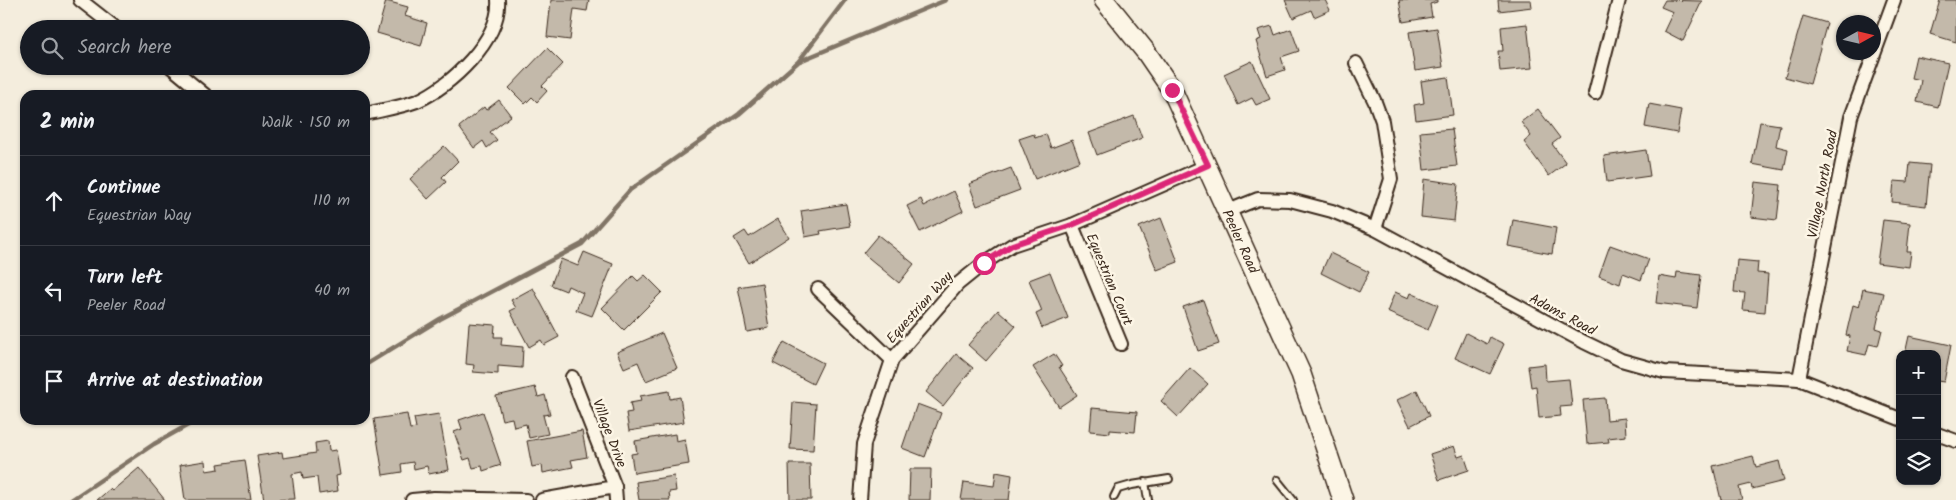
<!DOCTYPE html>
<meta charset="utf-8">
<style>
body{margin:0;font-family:Kalam,sans-serif;background:#242831;color:#f1f3f6}
.controls{position:absolute;right:15px;bottom:15px;display:grid;overflow:hidden;border-radius:10px;box-shadow:0 1px 4px #0004}
.controls button{width:45px;height:45px;display:grid;place-items:center;padding:0;border:0;border-bottom:1px solid #363941;background:#171b24;color:#f1f3f6;font:25px sans-serif}
.compass{position:absolute;left:1836px;top:15px;width:45px;height:45px;border-radius:50%;background:#171b24;box-shadow:0 1px 4px #0004;rotate:82deg}
.stop{position:absolute;width:15px;height:15px;margin:-11px;border:4px solid #db2777;border-radius:50%;background:#fff}
.stop.end{background:#db2777;border-color:#fff;box-shadow:0 1px 5px #0008}
.list{margin:0;padding:0;list-style:none}
h2{display:flex;justify-content:space-between;align-items:center;height:65px;margin:0;padding:0 20px;font-size:21px}
h2 small{font-size:16px;font-weight:400;color:#9ea1a6}
.list li{display:grid;grid-template-columns:32px 1fr auto;gap:15px;align-items:center;box-sizing:border-box;height:90px;padding:0 20px;border-top:1px solid #363941}
.list b{display:block;font-size:19px;white-space:nowrap}
.list p{margin:0;font-size:16px;white-space:nowrap;color:#9ea1a6}
.list em{font-size:16px;font-style:normal;color:#9ea1a6}
.icon{flex:none;width:28px;height:28px;fill:none;stroke:currentColor;stroke-width:2;stroke-linecap:round;stroke-linejoin:round}
.map{position:relative;flex:none;width:1956px;height:500px;overflow:hidden}
.search{position:absolute;background:#171b24;box-shadow:0 1px 4px #0004;left:20px;top:20px;width:350px;height:55px;display:flex;align-items:center;gap:12px;box-sizing:border-box;padding:0 18px;border-radius:28px;color:#9ea1a6;font-size:19px}
.panel{position:absolute;background:#171b24;box-shadow:0 1px 4px #0004;left:20px;top:90px;width:350px;height:335px;border-radius:15px}
.map>svg:first-child{display:block}
.lines{fill:none;stroke-linecap:round;stroke-linejoin:round}
.stream{stroke:#817466;stroke-width:4.5}
.building{fill:#c3b9aa;stroke:#3b2a1e}
.lane-casing{stroke:#3b2a1e;stroke-width:10}
.street-casing{stroke:#3b2a1e;stroke-width:16}
.secondary-casing{stroke:#3b2a1e;stroke-width:22}
.lane{stroke:#fcf5e5;stroke-width:6}
.street{stroke:#fcf5e5;stroke-width:12}
.secondary{stroke:#fcf5e5;stroke-width:19}
.route{stroke:#db2777;stroke-width:6}
.labels{text-anchor:middle;stroke-width:5;stroke-linejoin:round;paint-order:stroke}
.street-label{font-size:14px;fill:#3b2a1e;stroke:#fcf5e5}
</style>
<div class="map">
<svg width="1956" height="500" viewBox="0 0 1956 500">
<rect width="100%" height="100%" fill="#f4eddd"/>
<filter id="ink" filterUnits="userSpaceOnUse"><feTurbulence type="fractalNoise" baseFrequency=".02" numOctaves="2"/><feDisplacementMap in="SourceGraphic" scale="10" xChannelSelector="R" yChannelSelector="G"/><feConvolveMatrix kernelMatrix="1 2 1 2 8 2 1 2 1" color-interpolation-filters="sRGB"/></filter>
<g filter="url(#ink)">
<g class="lines">
<g class="stream">
<polyline points="800,61 946,0"/>
<polyline points="365,365 440,319 582,244 630,190 739,114 798,62 845,0"/>
<polyline points="71,500 154,444 197,420"/>
</g>
</g>
<g class="building">
<polygon points="551,0 589,0 587,11 574,9 570,40 547,37"/>
<polygon points="1285,0 1325,0 1330,10 1314,17 1311,10 1293,18"/>
<polygon points="1399,0 1437,0 1437,2 1430,4 1432,17 1403,22"/>
<polygon points="1498,0 1531,0 1532,7 1499,11"/>
<polygon points="1665,0 1702,1 1683,41 1664,31 1673,12 1661,7"/>
<polygon points="1940,0 1956,0 1956,42 1930,34"/>
<polygon points="386,1 408,7 405,16 427,23 421,46 377,33"/>
<polygon points="1803,16 1827,23 1810,84 1785,77"/>
<polygon points="1527,24 1532,68 1500,71 1498,51 1503,51 1501,27"/>
<polygon points="1272,26 1275,35 1291,29 1299,51 1281,57 1285,70 1267,76 1256,41 1261,39 1258,30"/>
<polygon points="1437,28 1443,67 1415,71 1409,32"/>
<polygon points="547,48 563,64 542,86 547,91 537,102 532,97 525,104 509,88"/>
<polygon points="1916,56 1948,63 1938,107 1917,102 1921,80 1911,78"/>
<polygon points="1252,61 1270,99 1256,105 1252,98 1238,105 1224,74"/>
<polygon points="1448,77 1453,115 1416,120 1414,105 1424,103 1421,81"/>
<polygon points="499,100 511,116 490,132 497,140 487,148 483,141 474,148 459,127 484,107 486,110"/>
<polygon points="1649,104 1681,110 1677,133 1645,127"/>
<polygon points="1538,109 1560,138 1552,144 1566,163 1549,176 1524,142 1531,136 1521,122"/>
<polygon points="1134,116 1142,138 1097,155 1089,133"/>
<polygon points="1760,122 1780,125 1776,146 1788,149 1784,170 1752,164"/>
<polygon points="1452,129 1457,166 1424,170 1420,132"/>
<polygon points="1034,134 1035,138 1046,134 1051,148 1072,140 1080,161 1035,179 1019,139"/>
<polygon points="444,146 458,161 442,177 446,182 428,199 410,179"/>
<polygon points="1646,150 1650,176 1607,182 1604,156"/>
<polygon points="1910,163 1930,165 1926,206 1892,202 1894,181 1908,182"/>
<polygon points="1011,168 1020,190 977,206 969,184"/>
<polygon points="1424,179 1458,184 1454,221 1421,217"/>
<polygon points="1755,182 1781,185 1777,220 1751,217"/>
<polygon points="954,191 963,211 920,232 907,206 921,199 924,206"/>
<polygon points="846,204 850,226 820,231 821,234 805,237 801,211"/>
<polygon points="1161,218 1178,262 1157,270 1139,227"/>
<polygon points="778,219 789,237 749,263 734,238 745,231 749,237"/>
<polygon points="1513,220 1556,228 1552,254 1508,246"/>
<polygon points="1883,220 1910,223 1907,252 1911,252 1909,267 1877,263"/>
<polygon points="878,235 914,264 899,283 863,253"/>
<polygon points="1610,245 1649,259 1641,280 1623,273 1620,284 1599,276"/>
<polygon points="584,252 613,264 592,316 576,310 583,293 568,286 566,291 551,285 561,259 578,266"/>
<polygon points="1330,253 1369,272 1359,292 1321,273"/>
<polygon points="1737,260 1758,262 1757,273 1768,274 1765,312 1743,310 1745,293 1734,292"/>
<polygon points="1050,272 1068,318 1042,328 1036,314 1042,311 1029,280"/>
<polygon points="1677,272 1701,275 1697,308 1656,303 1659,276 1676,279"/>
<polygon points="645,275 662,292 624,330 602,308 633,276 638,281"/>
<polygon points="762,283 769,328 747,332 738,287"/>
<polygon points="533,288 559,337 544,345 541,340 529,347 510,311 516,308 511,300"/>
<polygon points="1863,289 1884,293 1876,328 1882,330 1878,346 1869,344 1866,355 1847,351 1850,336 1846,335 1853,305 1859,307"/>
<polygon points="1395,292 1409,298 1411,293 1438,305 1428,330 1387,312"/>
<polygon points="1203,300 1219,344 1198,351 1183,307"/>
<polygon points="998,310 1016,326 986,361 968,345"/>
<polygon points="469,323 495,325 494,337 502,337 501,345 523,347 522,368 498,366 498,374 473,372 474,365 466,364"/>
<polygon points="662,333 677,368 646,381 638,362 624,368 617,352"/>
<polygon points="1466,333 1487,344 1490,337 1504,344 1490,374 1455,358"/>
<polygon points="1909,336 1951,345 1944,382 1937,381 1937,354 1905,354"/>
<polygon points="784,342 823,363 813,384 773,363"/>
<polygon points="956,354 973,368 943,406 926,392"/>
<polygon points="1054,354 1062,366 1059,367 1077,395 1059,407 1033,367"/>
<polygon points="1545,364 1546,381 1569,379 1572,406 1560,407 1561,416 1539,418 1536,386 1531,387 1528,366"/>
<polygon points="1190,368 1208,384 1178,417 1161,401"/>
<polygon points="535,387 538,397 545,395 550,414 543,415 548,434 529,438 526,424 514,427 512,418 502,420 496,396"/>
<polygon points="1417,390 1429,416 1410,426 1397,400"/>
<polygon points="669,391 670,399 680,397 684,422 629,431 626,413 632,412 630,403 641,401 640,396"/>
<polygon points="1605,398 1607,420 1625,418 1626,436 1608,438 1609,442 1587,444 1583,400"/>
<polygon points="793,402 816,404 813,450 790,449"/>
<polygon points="917,404 941,413 925,457 902,448"/>
<polygon points="1092,408 1137,412 1135,432 1110,430 1110,433 1090,431"/>
<polygon points="483,412 501,465 483,471 482,466 473,468 470,458 464,460 454,432 462,429 459,420"/>
<polygon points="407,414 410,429 416,428 414,418 439,414 449,470 429,474 427,466 414,469 413,462 401,464 402,472 383,475 374,419"/>
<polygon points="582,431 587,457 571,460 573,467 543,473 542,465 532,467 527,441"/>
<polygon points="675,434 676,441 685,439 689,464 634,473 631,454 637,453 635,441"/>
<polygon points="328,441 329,451 336,450 340,475 336,476 338,491 319,494 317,477 303,479 302,472 292,474 295,499 264,500 257,456 282,452 283,458 316,453 315,443"/>
<polygon points="1454,446 1458,457 1464,455 1469,470 1439,480 1430,454"/>
<polygon points="1753,456 1756,467 1779,461 1784,481 1752,489 1751,484 1739,487 1742,500 1721,500 1713,466"/>
<polygon points="245,460 251,500 185,500 180,465 205,461 206,471 219,469 218,464"/>
<polygon points="789,464 810,464 811,500 790,500"/>
<polygon points="139,468 165,500 97,500 110,489 112,491"/>
<polygon points="910,469 931,469 930,500 909,500"/>
<polygon points="996,472 1012,475 1009,500 961,500 964,482 994,486"/>
<polygon points="674,476 676,491 669,492 670,500 639,500 636,482"/>
</g>
<g class="lines">
<g class="lane-casing">
<g id="lane">
<polyline points="1277,480 1293,500"/>
<polyline points="1145,482 1148,500"/>
<polyline points="1114,497 1118,489 1132,485 1169,479"/>
</g>
</g>
<g class="street-casing">
<g id="street">
<polyline points="80,0 117,29"/>
<polyline points="1356,63 1375,102 1382,121 1391,179 1375,229"/>
<polyline points="170,66 205,95"/>
<polyline points="1595,93 1619,0"/>
<path d="M365,114c17,-4 36,-7 52,-13 33,-14 84,-62 81,-101"/>
<polyline points="1228,211 1258,199 1290,200 1332,211 1375,229 1584,342 1621,360 1664,372 1799,379 1900,419"/>
<polyline points="1072,225 1121,344"/>
<polyline points="818,289 892,360"/>
<polyline points="572,377 615,487 616,500"/>
<polyline points="1799,379 1851,117 1894,0"/>
<polyline points="1937,434 1956,441"/>
<polyline points="412,500 434,498 526,500"/>
<polyline points="542,500 615,487"/>
<polyline points="860,500 864,444 892,360 958,284 984,263 1012,245 1072,225 1208,165"/>
</g>
</g>
<g class="secondary-casing">
<g id="secondary">
<path id="s1" d="M1104,0l42,52 26,38 129,284 42,126"/>
</g>
</g>
<use href="#lane" class="lane"/>
<use href="#street" class="street"/>
<use href="#secondary" class="secondary"/>
</g>
</g>
<g class="lines" filter="url(#ink)">
<polyline class="route" points="984,263 1012,245 1072,225 1208,165 1172,90"/>
</g>
<g class="labels">
<g class="street-label">
<text transform="translate(1822 184) rotate(-79)" y="5">Village North Road</text>
<text dy="5" stroke="none"><textPath href="#s1" startOffset="279">Peeler Road</textPath></text>
<text transform="translate(1110 279) rotate(67)" y="5">Equestrian Court</text>
<text transform="translate(919 307) rotate(-48)" y="5">Equestrian Way</text>
<text transform="translate(1563 314) rotate(28)" y="5">Adams Road</text>
<text transform="translate(610 433) rotate(69)" y="5">Village Drive</text>
</g>
</g>
</svg>
<div class="controls">
<button>+</button>
<button>−</button>
<button><svg class="icon" aria-label="layers" viewBox="0 0 24 24"><path d="M12 4l9 5-9 5-9-5zM3 14l9 5 9-5"/></svg></button>
</div>
<svg class="compass" viewBox="-18 -18 36 36"><path d="M0-13l5 13h-10z" fill="#e53935"/><path d="M0 13l5-13h-10z" fill="#9ea1a6"/></svg>
<div class="stop" style="left:984px;top:263px"></div>
<div class="stop end" style="left:1172px;top:90px"></div>
<div class="search"><svg class="icon" aria-label="search" viewBox="0 0 24 24"><circle cx="10" cy="10" r="6"/><path d="M15 15l6 6"/></svg>Search here</div>
<section class="panel">
<h2>2 min<small>Walk · 150 m</small></h2>
<ul class="list">
<li><svg class="icon" aria-label="ahead" viewBox="0 0 24 24"><path d="M12 20V5M6 11l6-6 6 6"/></svg><div><b>Continue</b><p>Equestrian Way</p></div><em>110 m</em></li>
<li><svg class="icon" aria-label="left" viewBox="0 0 24 24"><path d="M17 20v-9H6M10 6l-5 5 5 5"/></svg><div><b>Turn left</b><p>Peeler Road</p></div><em>40 m</em></li>
<li><svg class="icon" aria-label="arrive" viewBox="0 0 24 24"><path d="M6 21V4h12l-3 4 3 4H6"/></svg><div><b>Arrive at destination</b></div></li>
</ul>
</section>
</div>
